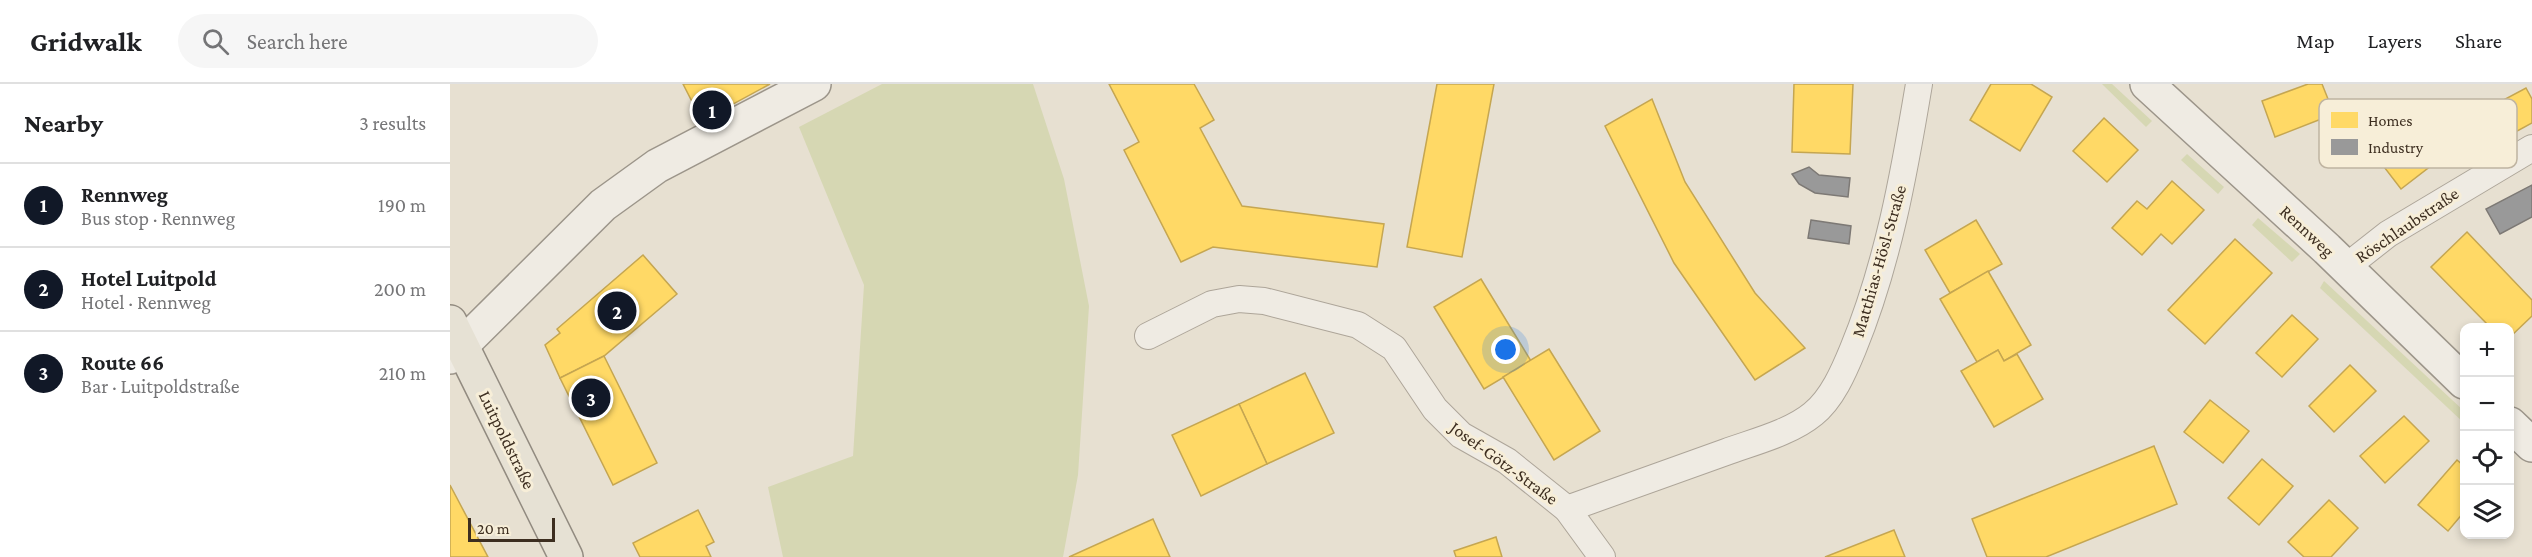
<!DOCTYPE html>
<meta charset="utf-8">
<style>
body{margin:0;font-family:"Crimson Pro",serif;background:#f6f6f6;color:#202124}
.controls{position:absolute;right:18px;bottom:18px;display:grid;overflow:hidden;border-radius:12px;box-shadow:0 3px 9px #0003}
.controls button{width:54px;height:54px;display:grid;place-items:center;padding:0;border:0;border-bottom:2px solid #e0e0e0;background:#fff;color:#202124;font:30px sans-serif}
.scale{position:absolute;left:18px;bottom:15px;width:87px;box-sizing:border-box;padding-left:6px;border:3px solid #3d2e20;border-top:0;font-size:16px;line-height:21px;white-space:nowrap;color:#3d2e20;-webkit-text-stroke:4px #f7eed8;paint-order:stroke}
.you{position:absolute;left:1056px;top:266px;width:21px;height:21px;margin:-15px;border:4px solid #fff;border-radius:50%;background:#1a73e8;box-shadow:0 0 0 9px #1a73e833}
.badge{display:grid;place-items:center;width:39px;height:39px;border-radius:50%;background:#111827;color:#fff;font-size:20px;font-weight:700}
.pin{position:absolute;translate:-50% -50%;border:3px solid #fff;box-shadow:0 2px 6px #0006}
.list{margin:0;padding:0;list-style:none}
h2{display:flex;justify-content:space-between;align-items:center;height:78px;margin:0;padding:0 24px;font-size:26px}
h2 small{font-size:20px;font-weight:400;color:#757577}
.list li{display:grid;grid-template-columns:39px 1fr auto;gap:18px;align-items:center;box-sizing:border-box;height:84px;padding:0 24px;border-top:2px solid #e0e0e0}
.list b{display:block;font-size:22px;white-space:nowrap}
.list p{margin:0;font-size:20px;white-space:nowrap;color:#757577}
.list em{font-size:20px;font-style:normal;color:#757577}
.icon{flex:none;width:33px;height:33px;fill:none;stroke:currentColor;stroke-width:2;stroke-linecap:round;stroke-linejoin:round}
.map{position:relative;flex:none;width:2082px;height:473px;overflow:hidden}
header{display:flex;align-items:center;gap:36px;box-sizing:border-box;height:84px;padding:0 30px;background:#fff;border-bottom:2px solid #e0e0e0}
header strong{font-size:28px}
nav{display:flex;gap:33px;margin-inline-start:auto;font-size:21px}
.search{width:420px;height:54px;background:#f6f6f6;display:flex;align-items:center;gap:15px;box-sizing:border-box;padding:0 21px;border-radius:33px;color:#757577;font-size:22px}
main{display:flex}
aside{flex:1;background:#fff}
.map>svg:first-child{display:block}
.green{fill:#d6d7b3}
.homes{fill:#ffd966;stroke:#c5a651;stroke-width:1.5}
.industry{fill:#999;stroke:#7d7975;stroke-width:1.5}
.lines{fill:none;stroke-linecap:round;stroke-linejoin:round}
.street-casing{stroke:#ada599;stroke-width:28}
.secondary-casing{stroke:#9c958a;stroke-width:36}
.primary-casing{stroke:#928b80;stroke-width:36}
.street{stroke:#efebe3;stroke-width:26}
.secondary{stroke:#efebe3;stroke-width:33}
.primary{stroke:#e6e1d4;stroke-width:33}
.labels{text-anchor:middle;stroke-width:6;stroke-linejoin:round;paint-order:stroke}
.street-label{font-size:18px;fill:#3d2e20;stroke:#f7eed8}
.key{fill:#f7eed8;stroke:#bfb4a1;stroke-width:1.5}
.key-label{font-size:16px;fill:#3d2e20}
</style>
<header>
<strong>Gridwalk</strong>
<div class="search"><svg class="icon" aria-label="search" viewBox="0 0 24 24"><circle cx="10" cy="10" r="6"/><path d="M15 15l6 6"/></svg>Search here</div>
<nav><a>Map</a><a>Layers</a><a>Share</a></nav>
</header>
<main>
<aside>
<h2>Nearby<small>3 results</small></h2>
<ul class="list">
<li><span class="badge">1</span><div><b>Rennweg</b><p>Bus stop · Rennweg</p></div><em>190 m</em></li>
<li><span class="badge">2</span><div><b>Hotel Luitpold</b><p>Hotel · Rennweg</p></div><em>200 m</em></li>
<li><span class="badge">3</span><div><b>Route 66</b><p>Bar · Luitpoldstraße</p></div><em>210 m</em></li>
</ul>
</aside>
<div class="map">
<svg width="2082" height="473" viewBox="0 0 2082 473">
<rect width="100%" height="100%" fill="#e7e0d1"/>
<g class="green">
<polygon points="432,0 583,0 614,95 639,222 628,391 613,473 333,473 318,403 403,372 414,201 349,43"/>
<polygon points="1652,0 1662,0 1702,37 1696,43"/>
<polygon points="1737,70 1774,103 1768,110 1731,76"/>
<polygon points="1808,134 1850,170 1842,178 1802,141"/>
<polygon points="1874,197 2014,327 2014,339 1870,204"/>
</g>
<g class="homes">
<polygon points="233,0 320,0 252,37"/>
<polygon points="659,0 744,0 764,36 750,44 792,122 934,140 927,183 763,163 731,178 674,66 689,58"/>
<polygon points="987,0 1044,0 1012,173 957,163"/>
<polygon points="1344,0 1403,0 1400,70 1342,68"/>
<polygon points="1541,0 1581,0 1602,13 1570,67 1520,36"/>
<polygon points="1858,0 1872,0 1884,30 1825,53 1812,17"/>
<polygon points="2076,4 2082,15 2082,39 2060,51 2044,21"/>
<polygon points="1202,15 1235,98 1305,209 1355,264 1305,296 1224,179 1155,42"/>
<polygon points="1654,34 1688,66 1657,98 1623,67"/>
<polygon points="1952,42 1982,81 1951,105 1921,66"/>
<polygon points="1722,97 1754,126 1722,160 1711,150 1692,171 1662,144 1687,117 1697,125"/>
<polygon points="1526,136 1552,180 1500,209 1475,166"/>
<polygon points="2017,148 2082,216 2082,232 2060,253 2060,243 2040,243 1981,183"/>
<polygon points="1785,155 1822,189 1755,260 1718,226"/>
<polygon points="193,171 227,210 154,272 110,294 95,261 110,249 107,245"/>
<polygon points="1538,187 1581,261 1554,277 1548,266 1527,278 1490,215"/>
<polygon points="1031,195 1081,277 1034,305 984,223"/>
<polygon points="1842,231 1868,255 1832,293 1806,269"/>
<polygon points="1099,265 1150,347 1104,376 1053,293"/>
<polygon points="1548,266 1554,277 1567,270 1593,315 1544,343 1511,287"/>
<polygon points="154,272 207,379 163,401 110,294"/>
<polygon points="1900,281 1926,307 1884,348 1859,322"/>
<polygon points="855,289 884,349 817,380 789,320"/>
<polygon points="1760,316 1799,347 1773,379 1734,348"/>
<polygon points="789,320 817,380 751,412 722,351"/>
<polygon points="1954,332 1979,357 1935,399 1910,372"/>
<polygon points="1704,362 1727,420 1596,473 1537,473 1522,435"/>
<polygon points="1812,375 1843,402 1809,441 1778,414"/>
<polygon points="2007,376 2014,382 2014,428 1998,447 1968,421"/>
<polygon points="0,401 38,473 0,473"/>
<polygon points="1879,416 1908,444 1881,473 1854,473 1838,458"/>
<polygon points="248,426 264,458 256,462 261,473 190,473 183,459"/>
<polygon points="703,435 720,473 619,473"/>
<polygon points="1444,446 1455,473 1375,473"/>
<polygon points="1046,453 1052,473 1006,473 1004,467"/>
</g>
<g class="industry">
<polygon points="1359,83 1369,91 1400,94 1398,113 1365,109 1349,100 1342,90"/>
<polygon points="2082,101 2082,133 2050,150 2036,125"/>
<polygon points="1361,136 1401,142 1399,160 1358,154"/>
</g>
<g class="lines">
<g class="street-casing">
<g id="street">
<polyline points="1896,183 1938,150 2082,64"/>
<polyline points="698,252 762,220 789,215 814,217 908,241 944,264 985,325 1011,351 1057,377 1117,425 1152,473"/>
<path d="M1117,425c53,-19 106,-38 159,-57 27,-10 64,-19 87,-38 19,-15 31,-43 40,-65 35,-85 51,-175 66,-265"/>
</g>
</g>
<g class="secondary-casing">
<g id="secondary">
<polyline points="1697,0 1877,165 2014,298"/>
<polyline points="0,273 153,121 207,82 364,0"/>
<polyline points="2060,340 2082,361"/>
</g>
</g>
<g class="primary-casing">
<polyline id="primary" points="0,238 116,473"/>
</g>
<use href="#street" class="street"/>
<use href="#secondary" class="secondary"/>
<use href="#primary" class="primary"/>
</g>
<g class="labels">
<g class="street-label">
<text transform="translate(1957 141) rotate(-34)" y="6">Röschlaubstraße</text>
<text transform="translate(1857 147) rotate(43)" y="6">Rennweg</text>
<text transform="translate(1429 177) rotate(-74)" y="6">Matthias-Hösl-Straße</text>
<text transform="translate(57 356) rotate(64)" y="6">Luitpoldstraße</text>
<text transform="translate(1054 379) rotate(36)" y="6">Josef-Götz-Straße</text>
</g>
</g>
<rect x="1869" y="15" width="198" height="69" rx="9" class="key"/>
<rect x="1881" y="28" width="27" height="16" fill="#ffd966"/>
<rect x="1881" y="55" width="27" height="16" fill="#999"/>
<g class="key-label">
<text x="1918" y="42">Homes</text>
<text x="1918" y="69">Industry</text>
</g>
</svg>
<div class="controls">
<button>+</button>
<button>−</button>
<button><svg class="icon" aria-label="locate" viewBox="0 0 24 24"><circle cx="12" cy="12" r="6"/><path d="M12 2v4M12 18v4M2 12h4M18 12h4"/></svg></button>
<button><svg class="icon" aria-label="layers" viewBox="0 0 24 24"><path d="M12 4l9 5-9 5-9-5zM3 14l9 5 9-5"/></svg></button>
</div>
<div class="scale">20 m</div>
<div class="you"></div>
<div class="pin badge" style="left:262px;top:26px">1</div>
<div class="pin badge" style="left:167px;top:227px">2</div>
<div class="pin badge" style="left:141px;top:314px">3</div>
</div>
</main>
